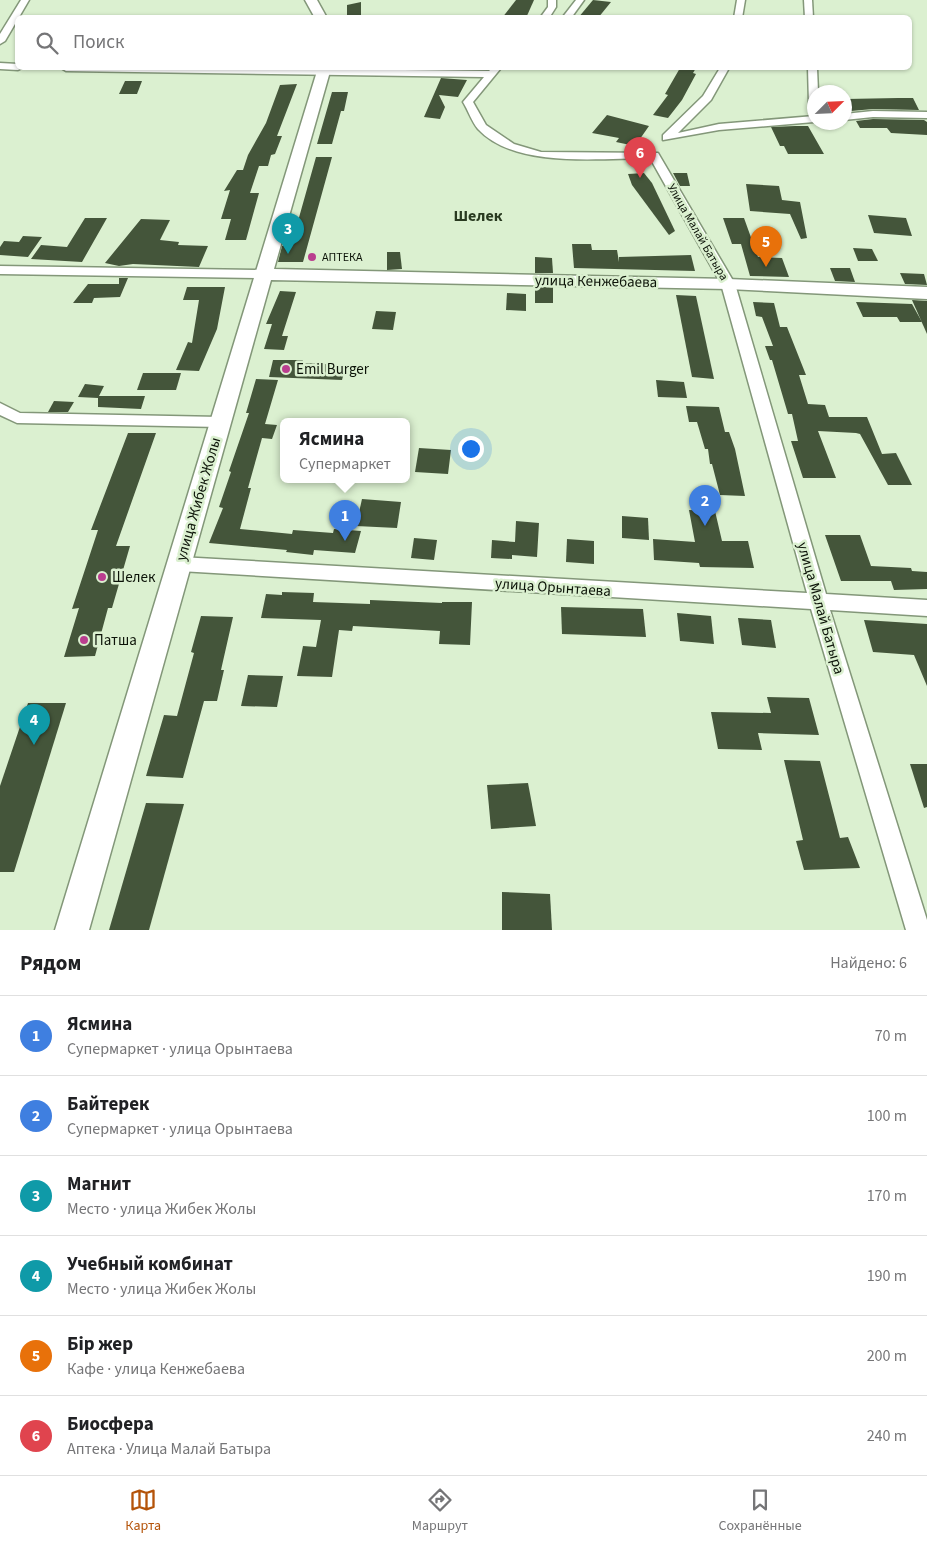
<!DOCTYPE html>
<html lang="ru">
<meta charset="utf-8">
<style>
body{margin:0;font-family:"Source Sans 3",sans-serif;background:#f2f2f2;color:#202124}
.compass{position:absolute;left:807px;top:85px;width:45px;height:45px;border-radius:50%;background:#fff;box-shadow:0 1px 4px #0004;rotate:66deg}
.you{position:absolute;left:470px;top:448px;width:18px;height:18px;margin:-12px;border:4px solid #fff;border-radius:50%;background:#1a73e8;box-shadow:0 0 0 8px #1a73e833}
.badge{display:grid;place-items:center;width:32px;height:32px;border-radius:50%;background:#b45309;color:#fff;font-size:16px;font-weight:700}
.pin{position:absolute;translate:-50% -41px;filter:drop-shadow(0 1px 2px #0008)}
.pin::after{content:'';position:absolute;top:26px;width:18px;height:15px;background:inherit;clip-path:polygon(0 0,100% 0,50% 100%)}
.popup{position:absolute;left:280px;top:418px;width:130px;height:65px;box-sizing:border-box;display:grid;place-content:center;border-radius:8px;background:#fff;filter:drop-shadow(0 1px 4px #0005);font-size:16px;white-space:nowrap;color:#757577}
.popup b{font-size:19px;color:#202124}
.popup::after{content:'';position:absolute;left:50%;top:100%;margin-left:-10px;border:10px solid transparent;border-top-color:#fff}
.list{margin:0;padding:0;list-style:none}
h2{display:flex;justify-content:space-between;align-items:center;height:65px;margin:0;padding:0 20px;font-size:21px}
h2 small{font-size:16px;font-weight:400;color:#757577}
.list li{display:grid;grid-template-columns:32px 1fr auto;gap:15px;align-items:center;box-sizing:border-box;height:80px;padding:0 20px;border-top:1px solid #e0e0e0}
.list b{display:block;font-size:19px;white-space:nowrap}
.list p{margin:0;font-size:16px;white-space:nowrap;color:#757577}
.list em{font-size:16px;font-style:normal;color:#757577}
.icon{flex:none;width:28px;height:28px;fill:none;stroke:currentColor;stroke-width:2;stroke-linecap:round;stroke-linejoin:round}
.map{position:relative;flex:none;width:927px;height:930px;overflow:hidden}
.search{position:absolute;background:#fff;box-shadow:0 1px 4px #0004;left:15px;right:15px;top:15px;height:55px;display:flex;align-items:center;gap:12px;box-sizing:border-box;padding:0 18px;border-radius:8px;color:#757577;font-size:19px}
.sheet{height:545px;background:#fff}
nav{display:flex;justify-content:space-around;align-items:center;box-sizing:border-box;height:70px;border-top:1px solid #e0e0e0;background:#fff;font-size:14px;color:#757577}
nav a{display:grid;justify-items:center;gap:2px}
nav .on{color:#b45309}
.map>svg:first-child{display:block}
.building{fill:#44553a}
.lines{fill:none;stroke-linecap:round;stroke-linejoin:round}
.street-casing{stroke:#839779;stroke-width:3}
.secondary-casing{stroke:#839779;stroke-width:3}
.street{fill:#fff;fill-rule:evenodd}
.secondary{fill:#fff;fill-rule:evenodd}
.poi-dot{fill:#ba3e8f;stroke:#dbf0d0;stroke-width:2}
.labels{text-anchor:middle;stroke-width:5;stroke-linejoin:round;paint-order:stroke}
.far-street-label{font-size:12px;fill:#0c1308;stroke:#dbf0d0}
.far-poi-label{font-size:12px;fill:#0c1308;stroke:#dbf0d0;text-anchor:start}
.street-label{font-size:15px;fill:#0c1308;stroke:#dbf0d0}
.poi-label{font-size:15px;fill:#0c1308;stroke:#dbf0d0;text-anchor:start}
.far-district-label{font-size:16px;font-weight:bold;fill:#293a20;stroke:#dbf0d0}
</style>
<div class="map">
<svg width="927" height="930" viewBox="0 0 927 930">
<rect width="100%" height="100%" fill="#dbf0d0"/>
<g class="building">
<polygon points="516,0 534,0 526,18 502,18"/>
<polygon points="593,0 611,2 598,18 578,18"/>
<polygon points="361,2 361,18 347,18 347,5"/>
<polygon points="680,68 696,68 693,73 696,74 682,100 668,118 653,115 668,95 665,94"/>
<polygon points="441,78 467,80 458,97 439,95 445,107 440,119 424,117"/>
<polygon points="125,81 142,81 137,94 119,94"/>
<polygon points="297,84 277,136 282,136 275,154 271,155 268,166 259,166 250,193 259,193 246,240 225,240 231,219 221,219 230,190 224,191 237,170 243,170 248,155 266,123 280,85"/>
<polygon points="332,92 348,92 344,111 341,111 332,144 317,144"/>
<polygon points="898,98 913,98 919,110 873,109 851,111 846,99"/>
<polygon points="607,115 649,126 635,146 616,142 619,138 592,133"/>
<polygon points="873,119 924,120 927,122 927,135 891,133 887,128 860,128 856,121"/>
<polygon points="795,126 808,126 824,154 788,154 784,146 780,146 771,127"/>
<polygon points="316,157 332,157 303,262 278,262 282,246 291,246"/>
<polygon points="644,173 652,183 675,231 669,235 632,185 628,174"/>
<polygon points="673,173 687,173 690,186 680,186"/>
<polygon points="746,184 779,186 782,200 800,202 807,238 801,239 790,214 750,211"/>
<polygon points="868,215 906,218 912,236 874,233"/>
<polygon points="85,218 107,218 82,262 31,259 41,245 67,247"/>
<polygon points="723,218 744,218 758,257 782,258 789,277 750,276 741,244 732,244"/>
<polygon points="141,219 170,220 160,240 179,242 178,245 208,246 199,267 133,264 119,266 105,263"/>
<polygon points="23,236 42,237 28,257 0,255 0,247 4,241 19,242"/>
<polygon points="572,244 591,244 592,250 617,250 619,262 619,257 691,255 695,271 574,268"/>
<polygon points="853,248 872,249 878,261 858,261"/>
<polygon points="387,252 400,252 402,269 387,270"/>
<polygon points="535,257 552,258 553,273 535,273"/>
<polygon points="830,268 850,268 855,282 835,281"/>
<polygon points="900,273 924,274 927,285 905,284"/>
<polygon points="119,278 128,278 120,297 94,298 92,303 73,303 88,284 119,284"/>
<polygon points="187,287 225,287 217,329 199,371 176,370 188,342 192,343 199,300 183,300"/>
<rect x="535" y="287" width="18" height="16"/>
<polygon points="280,291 296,292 282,336 288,336 284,350 264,349 272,324 266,324"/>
<polygon points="507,293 526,294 526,311 506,310"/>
<polygon points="676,295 696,296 714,379 692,377"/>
<polygon points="912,300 927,301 927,334"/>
<polygon points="753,302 774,303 780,327 787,327 806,375 799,375 808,404 825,405 829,417 867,417 882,454 896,453 912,485 888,485 860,434 856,433 818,431 836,478 803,478 791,441 798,441 792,414 788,414 772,360 770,360 765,346 773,346 762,317 756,316"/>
<polygon points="856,302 912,304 922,322 900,322 897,317 863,317"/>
<polygon points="376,311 396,312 393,330 372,329"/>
<polygon points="273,360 303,360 302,363 346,365 342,380 269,377"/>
<polygon points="143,373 181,373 176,390 137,390"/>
<polygon points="256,379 278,380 265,424 277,425 272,439 262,438 248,488 251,488 240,529 292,534 293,530 333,533 334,529 361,531 355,553 314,550 313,555 286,552 287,550 209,543 223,508 219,507 231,472 229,471 249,413 246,413"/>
<polygon points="656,380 684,382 687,398 658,397"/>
<polygon points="85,384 104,386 99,396 145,396 141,409 98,407 98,398 78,397"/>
<polygon points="54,401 74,402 68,412 48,412"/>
<polygon points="686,406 719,407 725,432 729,432 735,449 745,496 720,495 712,464 710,464 708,449 705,449 697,422 689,422"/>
<polygon points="128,433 156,433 116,546 130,546 112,608 108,608 95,656 64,657 79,608 72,609 98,530 91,530"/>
<polygon points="419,448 451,450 448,474 415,472"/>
<polygon points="362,499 401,502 397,528 356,526"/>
<polygon points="689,510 715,511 722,541 748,541 754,568 700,567 699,563 654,560 653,539 695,542"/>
<polygon points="622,516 648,518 649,540 622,538"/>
<polygon points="516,521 539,523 537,557 512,555 512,559 491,558 492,540 515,542"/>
<polygon points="825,535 860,535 871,566 911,568 912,571 927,572 927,589 894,590 891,581 841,581"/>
<polygon points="414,538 437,540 434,560 411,558"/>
<polygon points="567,539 594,541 594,564 566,562"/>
<polygon points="282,592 314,593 313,602 370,604 370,600 442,603 442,602 472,602 470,645 439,644 440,631 353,626 352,631 339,630 332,677 297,676 303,646 316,647 321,620 261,618 266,594 282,595"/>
<polygon points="561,607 643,609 646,637 562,634"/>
<polygon points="677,613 711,616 714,644 680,641"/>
<polygon points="201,616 233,617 221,670 224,670 217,701 204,701 183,778 146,776 164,715 177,716 194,653 191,652"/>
<polygon points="738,618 771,620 776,648 742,645"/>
<polygon points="864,620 927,624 927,686 914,655 873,652"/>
<polygon points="248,675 283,676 277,707 241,706"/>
<polygon points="767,697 809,698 819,735 758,733 762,750 718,749 711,712 771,713"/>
<polygon points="28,703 66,703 14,872 0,872 0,786"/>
<polygon points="784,760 820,761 840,838 848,837 860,868 804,870 796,841 803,840"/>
<polygon points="910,764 927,764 927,807 924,808"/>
<polygon points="528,783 536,826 491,829 487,785"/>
<polygon points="146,803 184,804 149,930 109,930"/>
<polygon points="502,892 550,894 552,930 502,930"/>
</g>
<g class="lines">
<g class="street-casing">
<g id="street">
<polygon points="21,0 29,0 5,41 0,44 0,34"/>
<polygon points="548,0 556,0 556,7 549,18 540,18 548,7"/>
<polygon points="576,0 584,0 571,18 562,18"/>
<polygon points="737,0 745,0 742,18 734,18"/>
<polygon points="804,0 812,0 813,18 805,18"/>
<polygon points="0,63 18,64 18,68 22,68 18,70 0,69"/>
<path d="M61,68h173l255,3 3,-3h9l-28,34 13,23 28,19 27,8 117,1 77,131 91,310 101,6v16l-97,-6 97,310v10h-21l-95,-321 -631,-38 -6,-2 -3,-5 3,-5 6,-2 627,36 -86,-309 -71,-126c-50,0 -135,11 -172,-29 -6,-7 -10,-19 -15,-27l21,-25 -418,-6z"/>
<polygon points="720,68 729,68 711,100 678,133 719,124 814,116 814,122 719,130 663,140 663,135 703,96"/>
<polygon points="808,68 817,68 818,92 814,92 814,107 809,104"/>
<polygon points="873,111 927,112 927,118 873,117 844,120 844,114"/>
<polygon points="0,266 264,270 271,274 264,278 0,274"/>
<polygon points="0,403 20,413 220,417 225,418 228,422 225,426 220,427 17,423 0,415"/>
</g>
</g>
<g class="secondary-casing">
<g id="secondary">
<polygon points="305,0 317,0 327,18 315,18"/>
<polygon points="318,68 331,68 274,269 728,279 927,287 927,299 728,289 271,280 89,930 55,930"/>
</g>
</g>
<use href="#street" class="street"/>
<use href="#secondary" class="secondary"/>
</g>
<g class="poi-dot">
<circle cx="312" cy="257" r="5"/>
<circle cx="286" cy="369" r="5"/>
<circle cx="102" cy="577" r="5"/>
<circle cx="84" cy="640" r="5"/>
</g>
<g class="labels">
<g class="far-street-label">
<text transform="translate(698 232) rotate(60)" y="4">Улица Малай Батыра</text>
</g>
<g class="far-poi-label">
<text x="322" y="261">АПТЕКА</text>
</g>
<g class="street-label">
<text transform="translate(596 281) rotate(1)" y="5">улица Кенжебаева</text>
<text transform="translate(198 499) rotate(-74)" y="5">улица Жибек Жолы</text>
<text transform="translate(553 587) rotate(4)" y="5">улица Орынтаева</text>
<text transform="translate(821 608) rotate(74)" y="5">улица Малай Батыра</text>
</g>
<g class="poi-label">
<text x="296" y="374">Emil Burger</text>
<text x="112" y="582">Шелек</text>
<text x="94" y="645">Патша</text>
</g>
<g class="far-district-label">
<text x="478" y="221">Шелек</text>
</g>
</g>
</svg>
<svg class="compass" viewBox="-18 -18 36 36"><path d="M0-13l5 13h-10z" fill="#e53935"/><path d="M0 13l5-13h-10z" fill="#757577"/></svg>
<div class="you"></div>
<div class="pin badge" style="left:345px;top:541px;background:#3f7fe0">1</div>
<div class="popup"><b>Ясмина</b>Супермаркет</div>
<div class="pin badge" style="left:705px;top:526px;background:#3f7fe0">2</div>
<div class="pin badge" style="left:288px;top:254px;background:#0f9aa8">3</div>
<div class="pin badge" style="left:34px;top:745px;background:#0f9aa8">4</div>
<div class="pin badge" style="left:766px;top:267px;background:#e8710a">5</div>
<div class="pin badge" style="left:640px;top:178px;background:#e0444e">6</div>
<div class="search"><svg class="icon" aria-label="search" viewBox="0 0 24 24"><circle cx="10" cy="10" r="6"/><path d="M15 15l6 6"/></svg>Поиск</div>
</div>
<section class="sheet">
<h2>Рядом<small>Найдено: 6</small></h2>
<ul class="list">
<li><span class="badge" style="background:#3f7fe0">1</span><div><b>Ясмина</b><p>Супермаркет · улица Орынтаева</p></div><em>70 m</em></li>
<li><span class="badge" style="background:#3f7fe0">2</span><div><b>Байтерек</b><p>Супермаркет · улица Орынтаева</p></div><em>100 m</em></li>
<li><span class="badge" style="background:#0f9aa8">3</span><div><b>Магнит</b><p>Место · улица Жибек Жолы</p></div><em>170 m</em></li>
<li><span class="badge" style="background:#0f9aa8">4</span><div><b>Учебный комбинат</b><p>Место · улица Жибек Жолы</p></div><em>190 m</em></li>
<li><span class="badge" style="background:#e8710a">5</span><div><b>Бір жер</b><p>Кафе · улица Кенжебаева</p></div><em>200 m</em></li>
<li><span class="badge" style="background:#e0444e">6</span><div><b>Биосфера</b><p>Аптека · Улица Малай Батыра</p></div><em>240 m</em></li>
</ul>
</section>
<nav>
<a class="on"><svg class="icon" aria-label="map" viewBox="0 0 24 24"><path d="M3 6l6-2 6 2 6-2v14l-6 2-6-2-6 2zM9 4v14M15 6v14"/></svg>Карта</a>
<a><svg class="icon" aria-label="directions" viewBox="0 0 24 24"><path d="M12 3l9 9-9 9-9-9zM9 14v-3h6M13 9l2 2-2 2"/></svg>Маршрут</a>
<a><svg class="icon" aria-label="saved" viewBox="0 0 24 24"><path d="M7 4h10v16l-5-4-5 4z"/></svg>Сохранённые</a>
</nav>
